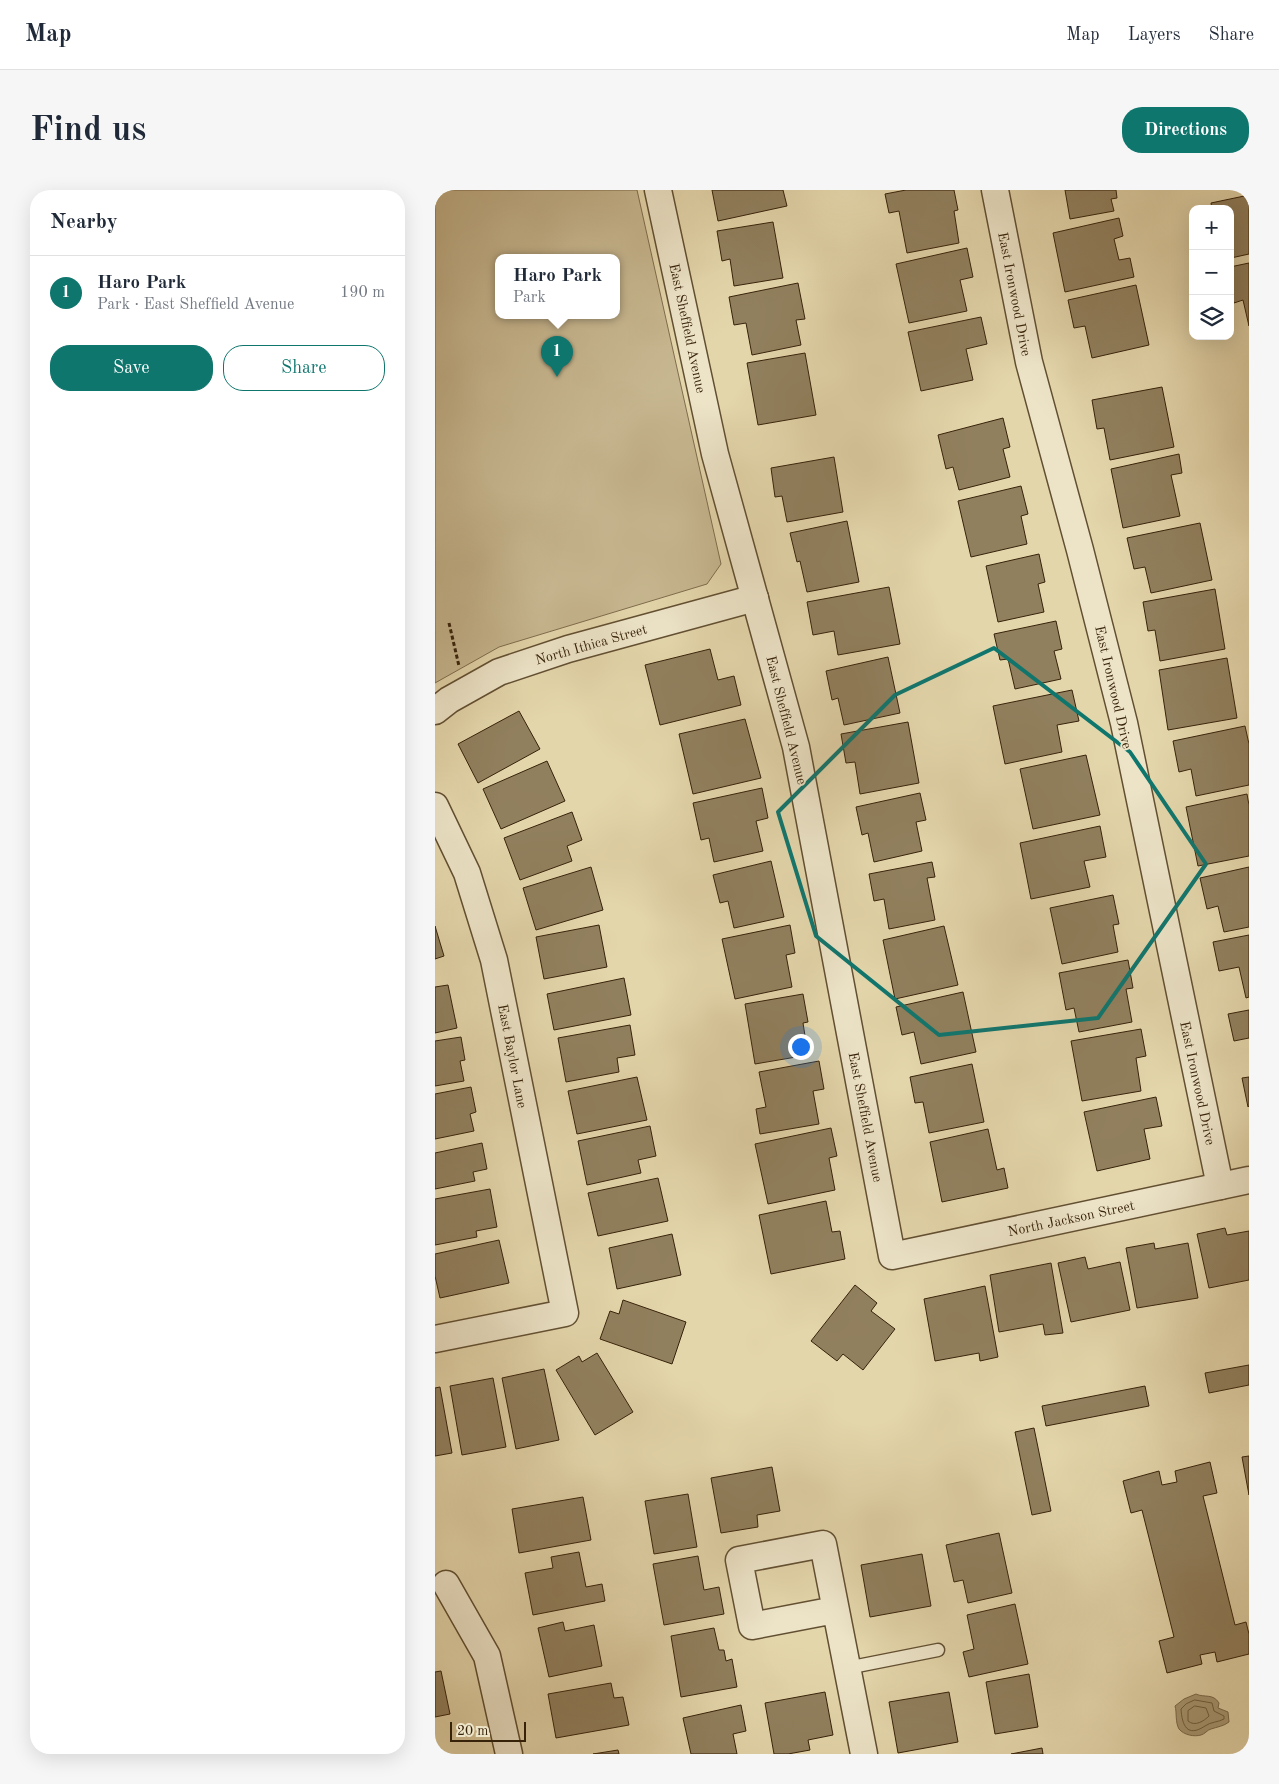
<!DOCTYPE html>
<meta charset="utf-8">
<style>
body{margin:0;font-family:"Old Standard TT",serif;background:#f6f6f7;color:#1f2937}
.controls{position:absolute;right:15px;top:15px;display:grid;overflow:hidden;border-radius:10px;box-shadow:0 5px 20px #0002}
.controls button{width:45px;height:45px;display:grid;place-items:center;padding:0;border:0;border-bottom:1px solid #e0e1e3;background:#fff;color:#1f2937;font:25px sans-serif}
.scale{position:absolute;left:15px;bottom:12px;width:76px;box-sizing:border-box;padding-left:5px;border:2px solid #37220a;border-top:0;font-size:14px;line-height:18px;white-space:nowrap;color:#37220a;-webkit-text-stroke:4px #ede4c8;paint-order:stroke}
.you{position:absolute;left:365px;top:856px;width:18px;height:18px;margin:-12px;border:4px solid #fff;border-radius:50%;background:#1a73e8;box-shadow:0 0 0 8px #1a73e833}
.badge{display:grid;place-items:center;width:32px;height:32px;border-radius:50%;background:#0f766e;color:#fff;font-size:16px;font-weight:700}
.pin{position:absolute;translate:-50% -41px;filter:drop-shadow(0 1px 2px #0008)}
.pin::after{content:'';position:absolute;top:26px;width:18px;height:15px;background:inherit;clip-path:polygon(0 0,100% 0,50% 100%)}
.popup{position:absolute;left:60px;top:64px;width:125px;height:65px;box-sizing:border-box;display:grid;place-content:center;border-radius:10px;background:#fff;filter:drop-shadow(0 1px 4px #0005);font-size:16px;white-space:nowrap;color:#747a83}
.popup b{font-size:19px;color:#1f2937}
.popup::after{content:'';position:absolute;left:50%;top:100%;margin-left:-10px;border:10px solid transparent;border-top-color:#fff}
.list{margin:0;padding:0;list-style:none}
h2{display:flex;justify-content:space-between;align-items:center;height:65px;margin:0;padding:0 20px;font-size:21px}
h2 small{font-size:16px;font-weight:400;color:#747a83}
.list li{display:grid;grid-template-columns:32px 1fr auto;gap:15px;align-items:center;box-sizing:border-box;height:75px;padding:0 20px;border-top:1px solid #e0e1e3}
.list b{display:block;font-size:19px;white-space:nowrap}
.list p{margin:0;font-size:16px;white-space:nowrap;color:#747a83}
.list em{font-size:16px;font-style:normal;color:#747a83}
.actions{display:flex;gap:10px;padding:15px 20px}
.actions a{flex:1;padding:11px 0;border:1px solid #0f766e;border-radius:20px;text-align:center;font-size:18px;color:#0f766e}
.actions .main{background:#0f766e;color:#fff}
.icon{flex:none;width:28px;height:28px;fill:none;stroke:currentColor;stroke-width:2;stroke-linecap:round;stroke-linejoin:round}
.map{position:relative;flex:none;width:814px;height:1564px;overflow:hidden;border-radius:20px}
header{display:flex;align-items:center;gap:30px;box-sizing:border-box;height:70px;padding:0 25px;background:#fff;border-bottom:1px solid #e0e1e3}
header strong{font-size:24px}
nav{display:flex;gap:28px;margin-inline-start:auto;font-size:18px}
.intro{display:flex;align-items:center;justify-content:space-between;box-sizing:border-box;height:120px;padding:0 30px}
h1{margin:0;font-size:35px}
.button{padding:12px 22px;border-radius:20px;background:#0f766e;color:#fff;font-size:18px;font-weight:700}
main{display:flex;gap:30px;padding:0 30px}
aside{flex:1;background:#fff;border-radius:20px;box-shadow:0 5px 20px #0002}
.map>svg:first-child{display:block}
.green{fill:#c7b790;stroke:#7f6c4d;fill-rule:evenodd}
.water{fill:#a99974;stroke:#7b694a}
.lines{fill:none;stroke-linecap:round;stroke-linejoin:round}
.shore{stroke:#705e3f;stroke-width:1}
.building{fill:#91805e;stroke:#37220a}
.lane-casing{stroke:#624f32;stroke-width:15}
.street-casing{stroke:#624f32;stroke-width:29}
.path{stroke:#37220a;stroke-width:3;stroke-dasharray:4 2.5;stroke-linecap:butt}
.lane{stroke:#ede4c8;stroke-width:12}
.street{stroke:#ede4c8;stroke-width:26}
.marked{fill:none;stroke:#0f766e;stroke-width:4;stroke-linejoin:round}
.labels{text-anchor:middle;stroke-width:4;stroke-linejoin:round;paint-order:stroke}
.street-label{font-size:14px;fill:#37220a;stroke:#ede4c8}
</style>
<header>
<strong>Map</strong>
<nav><a>Map</a><a>Layers</a><a>Share</a></nav>
</header>
<div class="intro"><h1>Find us</h1><a class="button">Directions</a></div>
<main>
<aside>
<h2>Nearby<small></small></h2>
<ul class="list">
<li><span class="badge">1</span><div><b>Haro Park</b><p>Park · East Sheffield Avenue</p></div><em>190 m</em></li>
</ul>
<div class="actions"><a class="main">Save</a><a>Share</a></div>
</aside>
<div class="map">
<svg width="814" height="1564" viewBox="0 0 814 1564">
<rect width="100%" height="100%" fill="#e4d6ab"/>
<filter id="stains"><feTurbulence type="fractalNoise" baseFrequency=".004" numOctaves="4"/><feColorMatrix values="0 0 0 0 .2 0 0 0 0 .09 0 0 0 0 .02 0 0 0 .5 -.17"/></filter>
<radialGradient id="worn" r=".72"><stop offset=".6" stop-color="#630" stop-opacity="0"/><stop offset="1" stop-color="#630" stop-opacity=".3"/></radialGradient>
<path class="green" d="M0,0h202l84,374 -14,20 -208,63 -64,36zM63,68h118v58h-118z"/>
<path class="water" d="M761,1504c8,4 17,-1 23,9l-1,5 10,4 1,10c-5,4 -12,5 -18,7 -4,1 -6,5 -10,6 -7,2 -17,0 -22,-6 -4,-7 -2,-17 -4,-23l9,-7z"/>
<g class="lines">
<g class="shore">
<path d="M760,1510l17,3 2,8 10,5v3c-5,3 -14,3 -19,7 -18,12 -23,-1 -24,-17l5,-5z"/>
<path d="M760,1516l11,2 3,8c-5,5 -14,11 -21,5v-10z"/>
</g>
</g>
<g class="building">
<polygon points="277,0 348,0 352,16 283,31"/>
<polygon points="471,0 519,0 523,20 519,21 524,53 472,63 464,21 454,23 450,4"/>
<polygon points="630,0 681,0 682,8 676,9 679,21 635,29"/>
<polygon points="814,5 814,64 796,68 795,19 777,19 776,13"/>
<polygon points="684,28 688,46 679,49 684,70 695,68 699,87 630,102 618,43"/>
<polygon points="338,32 348,88 299,96 295,69 287,71 282,41"/>
<polygon points="532,58 538,87 525,90 532,121 474,133 461,74"/>
<polygon points="814,73 814,136 808,110 799,113 795,95 795,77"/>
<polygon points="363,93 370,129 361,130 366,155 317,165 311,133 299,135 294,107"/>
<polygon points="701,95 714,155 657,168 650,136 639,138 633,110"/>
<polygon points="546,127 552,154 531,159 538,190 486,201 473,142"/>
<polygon points="370,163 381,225 323,235 312,173"/>
<polygon points="727,197 739,257 675,270 669,238 662,239 657,210"/>
<polygon points="568,228 575,257 568,259 575,287 524,300 518,277 511,279 503,245"/>
<polygon points="744,264 747,283 736,285 745,326 688,338 676,279"/>
<polygon points="399,267 408,322 352,332 347,306 340,307 336,278"/>
<polygon points="586,296 593,324 586,326 592,354 536,367 523,311"/>
<polygon points="412,331 424,392 372,402 365,371 362,372 355,343"/>
<polygon points="765,333 777,390 716,403 710,377 699,379 692,348"/>
<polygon points="604,364 610,392 603,394 609,422 563,432 551,376"/>
<polygon points="454,397 465,454 403,465 399,441 378,445 372,412"/>
<polygon points="780,399 790,459 725,471 720,440 713,441 708,412"/>
<polygon points="621,431 627,459 619,461 626,489 580,499 573,469 565,470 559,444"/>
<polygon points="275,459 283,490 299,486 306,515 225,535 210,475"/>
<polygon points="453,467 465,523 409,535 403,508 397,510 391,481"/>
<polygon points="792,468 802,528 733,540 724,480"/>
<polygon points="637,500 644,531 622,535 627,562 570,574 558,516"/>
<polygon points="84,521 105,559 43,593 23,554"/>
<polygon points="310,529 326,588 258,604 244,544"/>
<polygon points="473,532 484,593 425,604 420,572 411,573 406,544"/>
<polygon points="810,536 814,554 814,595 761,606 756,579 744,582 738,551"/>
<polygon points="651,565 665,625 598,639 585,579"/>
<polygon points="112,571 130,611 66,639 48,599"/>
<polygon points="327,598 333,628 321,631 328,661 279,672 274,648 266,650 258,613"/>
<polygon points="485,603 491,630 481,632 487,661 439,672 433,643 427,645 421,617"/>
<polygon points="812,604 814,615 814,666 763,676 751,617"/>
<polygon points="137,622 147,650 132,656 137,671 85,690 69,648"/>
<polygon points="665,636 671,667 649,671 655,697 596,709 585,653"/>
<polygon points="336,671 349,727 299,738 293,711 285,713 278,685"/>
<polygon points="497,672 500,687 492,688 500,730 454,739 449,709 439,711 434,684"/>
<polygon points="156,677 168,720 101,740 88,698"/>
<polygon points="814,677 814,737 789,742 783,716 772,719 765,688"/>
<polygon points="678,705 684,734 678,735 683,762 627,774 615,718"/>
<polygon points="164,735 172,777 109,789 101,747"/>
<polygon points="355,735 360,763 351,765 357,797 300,809 287,749"/>
<polygon points="0,736 9,766 0,769"/>
<polygon points="509,736 523,795 460,809 448,750"/>
<polygon points="814,745 814,807 811,808 804,777 784,781 778,752"/>
<polygon points="693,770 698,798 691,799 697,832 644,842 639,818 631,820 624,783"/>
<polygon points="189,788 196,825 119,840 112,804"/>
<polygon points="13,795 22,838 0,843 0,797"/>
<polygon points="528,802 541,862 486,874 479,842 467,845 461,817"/>
<polygon points="368,804 373,832 368,833 373,865 320,874 310,814"/>
<polygon points="814,820 814,848 799,851 793,824"/>
<polygon points="195,835 200,865 182,868 184,882 131,892 123,848"/>
<polygon points="706,839 711,866 701,868 706,901 647,911 636,851"/>
<polygon points="26,847 30,870 25,871 29,891 0,896 0,851"/>
<polygon points="384,871 389,899 378,901 384,934 325,944 321,919 331,917 324,882"/>
<polygon points="537,874 549,932 494,943 488,912 480,913 475,887"/>
<polygon points="202,887 212,930 142,944 133,901"/>
<polygon points="814,887 814,916 813,917 807,888"/>
<polygon points="36,897 41,922 35,924 39,941 0,949 0,904"/>
<polygon points="721,907 727,936 709,939 715,969 662,981 649,922"/>
<polygon points="215,936 221,966 203,970 206,983 152,995 143,951"/>
<polygon points="396,938 402,966 394,968 400,1000 333,1014 320,954"/>
<polygon points="553,939 562,980 569,978 573,998 507,1012 495,952"/>
<polygon points="47,953 52,979 38,982 40,991 0,999 0,963"/>
<polygon points="223,988 233,1031 163,1046 153,1003"/>
<polygon points="55,999 62,1037 41,1041 42,1047 0,1055 0,1009"/>
<polygon points="391,1011 397,1042 405,1041 410,1069 336,1084 324,1025"/>
<polygon points="790,1038 792,1045 814,1041 814,1090 774,1098 762,1044"/>
<polygon points="237,1044 246,1085 182,1099 174,1058"/>
<polygon points="64,1050 74,1093 5,1108 0,1086 0,1064"/>
<polygon points="719,1053 720,1059 753,1053 763,1108 702,1118 691,1058"/>
<polygon points="650,1067 653,1079 685,1072 695,1120 636,1132 623,1073"/>
<polygon points="616,1073 628,1143 610,1145 608,1134 564,1142 555,1085"/>
<polygon points="420,1095 442,1113 436,1121 460,1139 428,1180 408,1164 402,1171 376,1151"/>
<polygon points="550,1096 563,1167 545,1171 544,1163 500,1171 489,1109"/>
<polygon points="188,1110 251,1132 237,1174 165,1149 175,1121 184,1124"/>
<polygon points="162,1163 198,1222 160,1245 121,1180 144,1166 147,1172"/>
<polygon points="814,1175 814,1195 774,1203 770,1183"/>
<polygon points="109,1179 124,1250 81,1259 67,1188"/>
<polygon points="58,1188 71,1257 27,1265 15,1196"/>
<polygon points="710,1196 714,1216 611,1236 607,1216"/>
<polygon points="5,1197 17,1263 0,1266 0,1198"/>
<polygon points="599,1238 616,1321 597,1325 580,1242"/>
<polygon points="814,1266 814,1305 807,1267"/>
<polygon points="775,1272 782,1303 768,1306 800,1435 811,1432 814,1444 814,1464 782,1472 780,1462 765,1465 767,1474 732,1483 724,1451 739,1447 707,1320 696,1323 688,1291 724,1281 727,1295 742,1292 740,1281"/>
<polygon points="337,1277 345,1321 322,1325 323,1337 286,1343 276,1288"/>
<polygon points="253,1304 262,1357 219,1364 210,1311"/>
<polygon points="148,1307 156,1350 84,1363 77,1319"/>
<polygon points="564,1343 577,1403 533,1413 528,1390 519,1392 511,1355"/>
<polygon points="144,1362 151,1397 167,1394 170,1411 98,1425 90,1383 118,1378 116,1367"/>
<polygon points="487,1364 496,1416 435,1427 426,1375"/>
<polygon points="263,1366 269,1400 284,1397 289,1424 229,1435 218,1374"/>
<polygon points="580,1414 593,1474 534,1487 528,1462 539,1459 532,1425"/>
<polygon points="128,1432 130,1441 159,1435 167,1476 114,1487 103,1438"/>
<polygon points="279,1438 284,1460 289,1460 291,1471 297,1469 302,1497 246,1507 236,1446"/>
<polygon points="6,1481 15,1524 0,1527 0,1482"/>
<polygon points="594,1484 603,1537 560,1544 551,1492"/>
<polygon points="176,1493 179,1508 188,1507 194,1535 121,1548 113,1504"/>
<polygon points="390,1502 398,1545 373,1550 375,1560 353,1564 339,1564 330,1513"/>
<polygon points="514,1502 523,1552 463,1563 454,1512"/>
<polygon points="306,1515 311,1541 298,1544 302,1564 256,1564 248,1528"/>
<polygon points="607,1558 608,1564 576,1564"/>
<polygon points="183,1560 184,1564 158,1564"/>
</g>
<g class="lines">
<g class="lane-casing">
<polyline id="lane" points="412,1478 503,1460"/>
</g>
<g class="street-casing">
<g id="street">
<polyline points="223,0 280,264 361,557 457,1066 814,990"/>
<polyline points="560,0 594,172 645,360 689,533 785,996"/>
<polyline points="0,521 14,510 64,482 133,459 320,408"/>
<polyline points="0,616 32,683 59,770 130,1123 0,1149"/>
<polyline points="11,1394 52,1466 74,1564"/>
<polyline points="400,1420 317,1436 304,1370 388,1354 429,1564"/>
</g>
</g>
<polyline class="path" points="14,433 24,476"/>
<use href="#lane" class="lane"/>
<use href="#street" class="street"/>
</g>
<path class="marked" d="M559,458l136,104 76,112 -108,154 -159,17 -123,-99 -38,-124 117,-117z"/>
<g class="labels">
<g class="street-label">
<text transform="translate(580 104) rotate(79)" y="5">East Ironwood Drive</text>
<text transform="translate(253 138) rotate(78)" y="5">East Sheffield Avenue</text>
<text transform="translate(156 454) rotate(-16)" y="5">North Ithica Street</text>
<text transform="translate(679 497) rotate(77)" y="5">East Ironwood Drive</text>
<text transform="translate(352 530) rotate(76)" y="5">East Sheffield Avenue</text>
<text transform="translate(78 866) rotate(79)" y="5">East Baylor Lane</text>
<text transform="translate(763 893) rotate(78)" y="5">East Ironwood Drive</text>
<text transform="translate(431 927) rotate(79)" y="5">East Sheffield Avenue</text>
<text transform="translate(636 1028) rotate(-12)" y="5">North Jackson Street</text>
</g>
</g>
<rect width="100%" height="100%" filter="url(#stains)"/>
<rect width="100%" height="100%" fill="url(#worn)"/>
</svg>
<div class="controls">
<button>+</button>
<button>−</button>
<button><svg class="icon" aria-label="layers" viewBox="0 0 24 24"><path d="M12 4l9 5-9 5-9-5zM3 14l9 5 9-5"/></svg></button>
</div>
<div class="scale">20 m</div>
<div class="you"></div>
<div class="pin badge" style="left:122px;top:187px">1</div>
<div class="popup"><b>Haro Park</b>Park</div>
</div>
</main>
